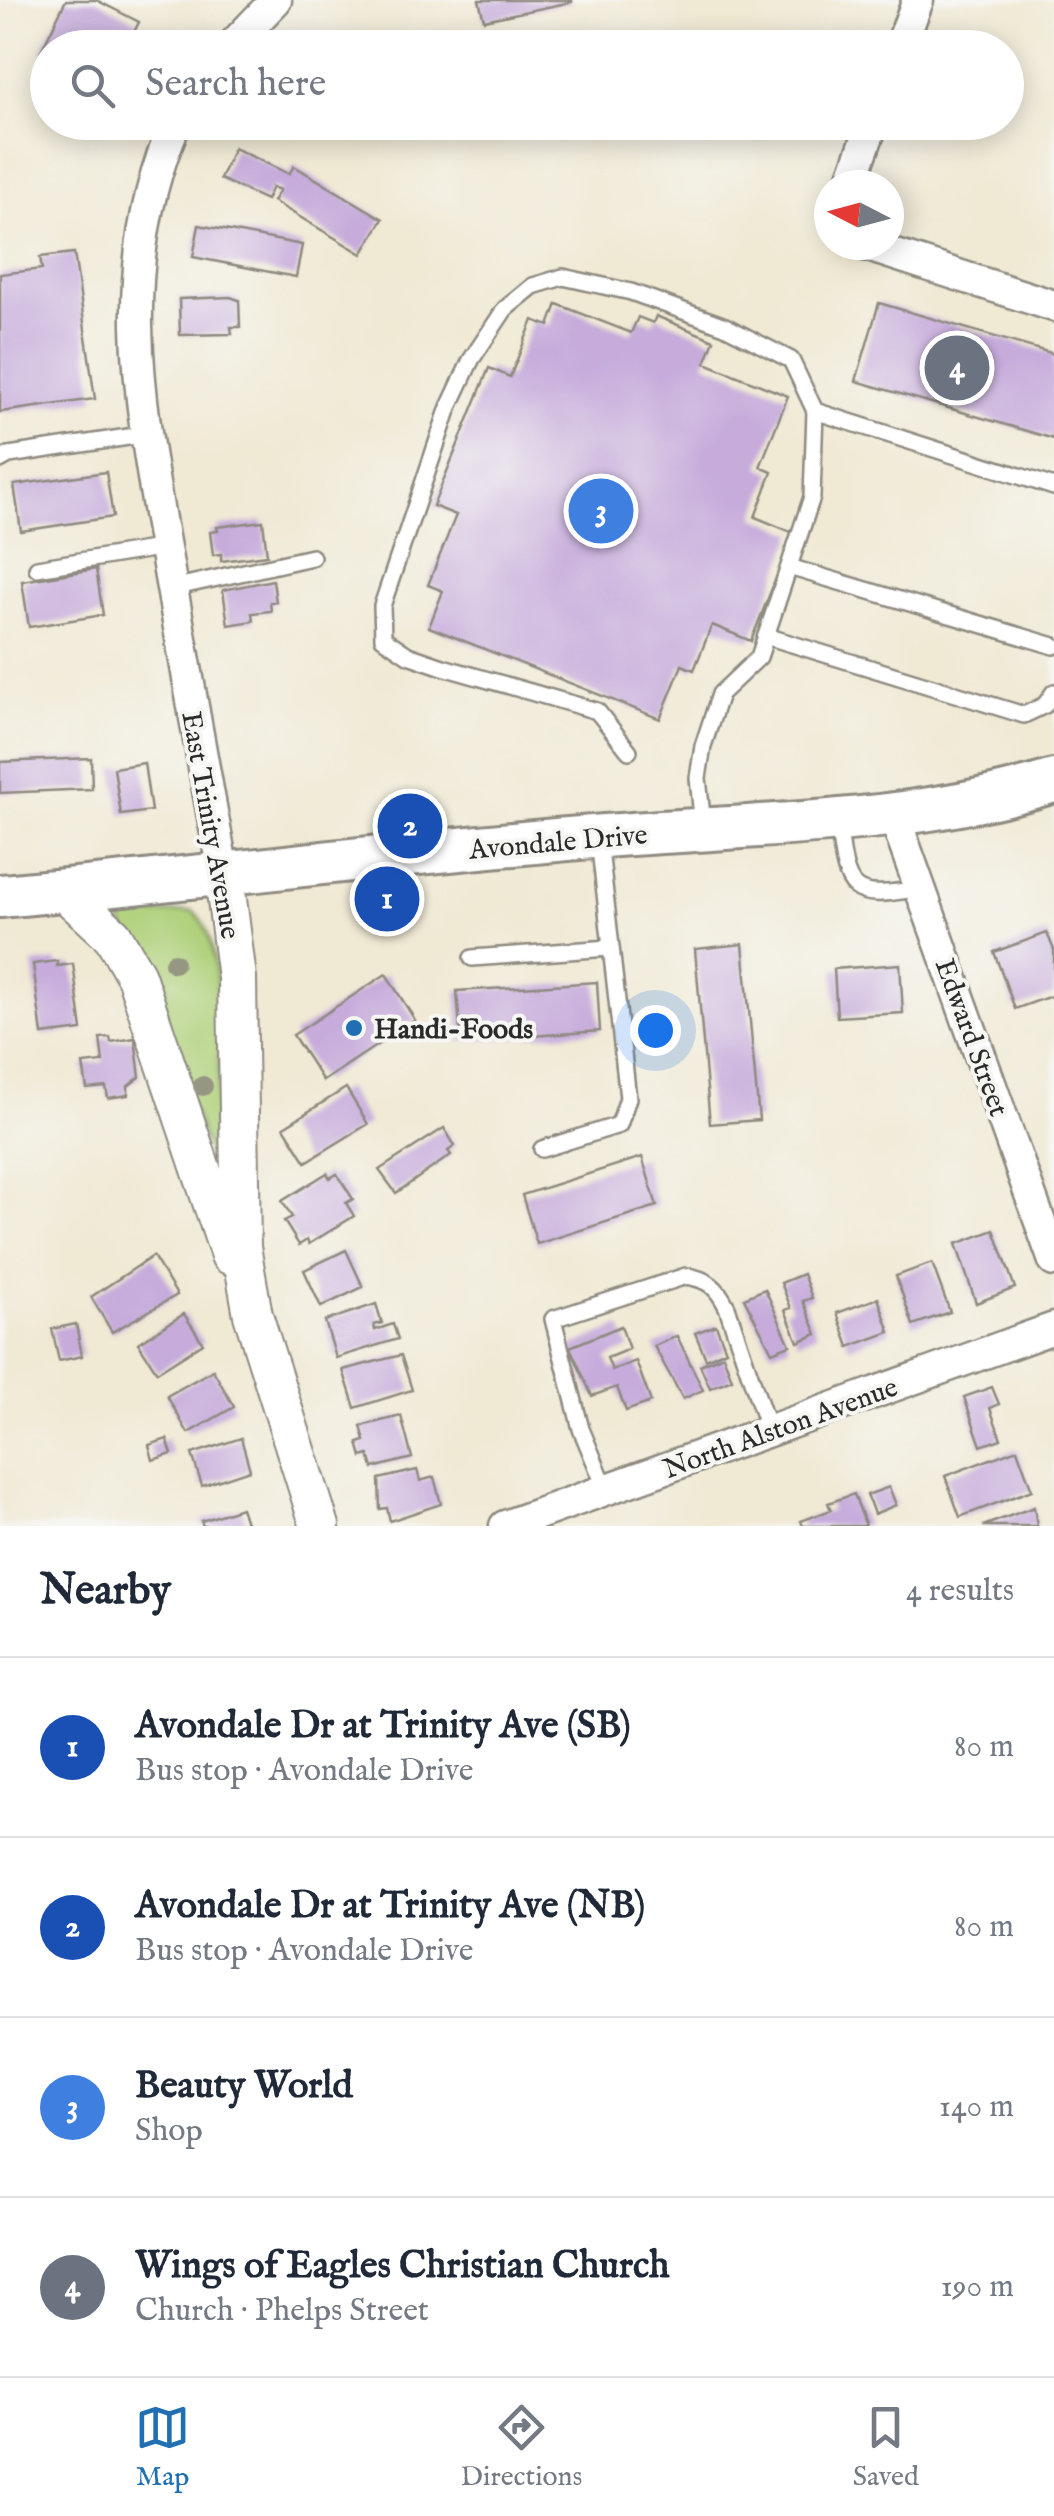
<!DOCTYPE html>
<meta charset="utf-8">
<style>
body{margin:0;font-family:"IM FELL English",serif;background:#f2f2f3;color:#1f2937}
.compass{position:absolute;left:814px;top:170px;width:90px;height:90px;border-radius:50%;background:#fff;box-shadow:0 5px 25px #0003;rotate:276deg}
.you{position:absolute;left:655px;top:1030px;width:35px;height:35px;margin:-25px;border:8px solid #fff;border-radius:50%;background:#1a73e8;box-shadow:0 0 0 15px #1a73e833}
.badge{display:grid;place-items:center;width:65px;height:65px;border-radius:50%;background:#1f6fb2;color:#fff;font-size:32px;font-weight:700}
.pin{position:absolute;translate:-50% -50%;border:5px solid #fff;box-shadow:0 2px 10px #0006}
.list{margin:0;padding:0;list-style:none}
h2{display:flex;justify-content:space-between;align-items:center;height:130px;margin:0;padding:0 40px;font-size:42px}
h2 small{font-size:32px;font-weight:400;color:#747a83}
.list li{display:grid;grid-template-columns:65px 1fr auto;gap:30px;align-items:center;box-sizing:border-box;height:180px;padding:0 40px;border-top:2px solid #e0e1e3}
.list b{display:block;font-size:38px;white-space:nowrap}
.list p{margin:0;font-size:32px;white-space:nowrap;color:#747a83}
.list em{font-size:32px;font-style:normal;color:#747a83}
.icon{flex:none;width:55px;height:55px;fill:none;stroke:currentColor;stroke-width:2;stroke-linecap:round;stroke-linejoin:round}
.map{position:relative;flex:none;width:1054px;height:1526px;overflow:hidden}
.search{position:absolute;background:#fff;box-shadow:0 5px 25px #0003;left:30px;right:30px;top:30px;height:110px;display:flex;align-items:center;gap:25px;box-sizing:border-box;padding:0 35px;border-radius:55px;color:#747a83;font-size:38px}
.sheet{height:850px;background:#fff}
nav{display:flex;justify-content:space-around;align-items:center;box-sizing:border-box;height:140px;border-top:2px solid #e0e1e3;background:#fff;font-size:28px;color:#747a83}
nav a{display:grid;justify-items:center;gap:5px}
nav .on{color:#1f6fb2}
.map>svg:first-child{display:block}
.green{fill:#afd079;stroke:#6d7e52;stroke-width:2.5}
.building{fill:#c6abdb}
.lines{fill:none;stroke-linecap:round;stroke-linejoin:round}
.service-casing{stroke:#8e8a80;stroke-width:20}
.minor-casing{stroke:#8e8a80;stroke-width:35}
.tertiary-casing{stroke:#8e8a80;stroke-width:42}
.secondary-casing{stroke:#8e8a80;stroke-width:48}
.service{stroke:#fff;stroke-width:15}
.minor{stroke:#fff;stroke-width:30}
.tertiary{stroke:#fff;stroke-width:38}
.secondary{stroke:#fff;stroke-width:42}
.tree{fill:#969782}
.poi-dot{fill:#1f6fb2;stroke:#f6f6f2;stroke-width:4}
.labels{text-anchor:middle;stroke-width:8;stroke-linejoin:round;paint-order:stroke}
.street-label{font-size:28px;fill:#2b2b2b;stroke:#f6f6f2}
.poi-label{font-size:28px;font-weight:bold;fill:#2b2b2b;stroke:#f6f6f2;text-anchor:start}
</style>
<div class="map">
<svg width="1054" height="1526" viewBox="0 0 1054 1526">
<rect width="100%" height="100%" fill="#f6f6f2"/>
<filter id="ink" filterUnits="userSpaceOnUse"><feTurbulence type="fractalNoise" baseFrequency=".01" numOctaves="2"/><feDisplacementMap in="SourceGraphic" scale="20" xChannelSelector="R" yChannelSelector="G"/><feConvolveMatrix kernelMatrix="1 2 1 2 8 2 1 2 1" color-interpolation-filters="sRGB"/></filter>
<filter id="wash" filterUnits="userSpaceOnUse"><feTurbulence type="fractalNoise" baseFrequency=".0048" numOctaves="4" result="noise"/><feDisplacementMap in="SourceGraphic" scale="40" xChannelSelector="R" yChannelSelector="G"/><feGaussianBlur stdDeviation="2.25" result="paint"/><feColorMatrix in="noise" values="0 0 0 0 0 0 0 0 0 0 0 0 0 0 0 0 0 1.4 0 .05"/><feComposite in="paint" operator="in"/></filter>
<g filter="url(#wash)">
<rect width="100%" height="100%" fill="#f0e9d4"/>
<path class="green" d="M192,911c41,23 25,208 21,253l-93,-247z"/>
<g id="blocks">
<g class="building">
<polygon points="66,0 96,0 139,22 126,48 48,48 48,54 41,51"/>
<polygon points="479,0 572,0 572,2 484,20"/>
<polygon points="234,148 289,174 294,166 383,219 362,254 273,201 280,190 272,187 266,200 220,179"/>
<polygon points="199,225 302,245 296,277 193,257"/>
<polygon points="74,253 95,399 0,412 0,274 42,269 40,257"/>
<polygon points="230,297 239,300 240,327 231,327 232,334 180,335 179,299"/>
<polygon points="879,303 1054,354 1054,439 856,381"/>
<polygon points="557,304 631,333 638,317 653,323 656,316 714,340 705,363 788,396 760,467 772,472 755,517 794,533 751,641 712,625 694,670 682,665 660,719 429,627 443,591 428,585 456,515 433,506 489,368 510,377 533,320 549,326"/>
<polygon points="106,472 113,517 21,531 14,485"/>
<polygon points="263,521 267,555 221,561 221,554 213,555 210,532 218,531 217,527"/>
<polygon points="96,569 103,615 29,627 22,581"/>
<polygon points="273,580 276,602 270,602 271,611 252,613 253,621 228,625 223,590"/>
<polygon points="91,758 92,789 0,793 0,762"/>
<polygon points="144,763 151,811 121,815 114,768"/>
<polygon points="1047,933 1054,950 1054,995 1015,1009 994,952"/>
<polygon points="743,944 759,1120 710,1124 695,949"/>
<polygon points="57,961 57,966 73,964 82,1030 42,1035 33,964"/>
<polygon points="900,964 903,1013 837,1017 834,969"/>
<polygon points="386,974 415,1020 323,1081 293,1035"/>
<polygon points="597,982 600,1031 461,1041 457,991"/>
<polygon points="110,1037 111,1042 135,1038 140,1077 128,1086 128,1095 108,1098 106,1087 87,1089 83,1064 103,1062 100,1038"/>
<polygon points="346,1088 368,1124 306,1162 284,1127"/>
<polygon points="444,1128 455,1146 448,1151 451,1155 396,1193 379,1170"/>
<polygon points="642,1157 657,1206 537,1244 522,1195"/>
<polygon points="327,1173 330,1178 337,1174 353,1199 346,1203 354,1216 309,1244 307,1240 299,1245 284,1221 292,1217 282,1201"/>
<polygon points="994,1230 1015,1288 976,1303 956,1244"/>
<polygon points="346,1250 363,1287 321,1307 304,1270"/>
<polygon points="153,1256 177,1295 112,1332 91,1297"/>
<polygon points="932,1263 950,1312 913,1325 896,1276"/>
<polygon points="803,1274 812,1298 803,1301 817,1334 798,1342 785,1310 791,1308 781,1283"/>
<polygon points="765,1289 790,1345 772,1352 744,1298"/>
<polygon points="878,1298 890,1332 849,1347 837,1313"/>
<polygon points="376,1304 382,1323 374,1325 375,1330 393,1324 398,1339 336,1358 325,1321"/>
<polygon points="184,1314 203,1343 157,1372 138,1343"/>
<polygon points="76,1324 82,1356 59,1361 52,1329"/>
<polygon points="716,1325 726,1350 706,1359 695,1333"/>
<polygon points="621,1326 629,1349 607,1358 612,1370 636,1361 651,1402 626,1411 617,1387 592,1396 570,1347"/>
<polygon points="677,1336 703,1390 683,1399 654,1346"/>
<polygon points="401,1355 412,1390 355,1408 343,1370"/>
<polygon points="723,1355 732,1379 710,1388 700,1365"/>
<polygon points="213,1370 234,1407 188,1433 167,1396"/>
<polygon points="992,1387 999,1404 990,1408 1001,1439 981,1446 964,1397"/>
<polygon points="401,1416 412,1458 373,1468 369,1455 362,1457 358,1443 365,1441 361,1426"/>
<polygon points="241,1438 250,1470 202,1486 192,1454"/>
<polygon points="167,1439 172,1454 153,1460 149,1445"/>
<polygon points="1017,1449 1032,1490 960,1517 945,1476"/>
<polygon points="417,1470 420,1481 434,1477 441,1504 390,1521 387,1508 380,1509 379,1479"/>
<polygon points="889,1487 896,1505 874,1514 867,1495"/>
<polygon points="854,1494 866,1526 803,1526 801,1521 831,1510 828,1503"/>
<polygon points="1034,1507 1037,1526 983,1526"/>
<polygon points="241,1508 247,1526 203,1526 201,1521"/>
</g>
</g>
</g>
<g filter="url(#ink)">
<use href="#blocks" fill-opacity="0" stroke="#8e8a80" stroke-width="2.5"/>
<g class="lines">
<g class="service-casing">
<g id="service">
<polyline points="815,411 1054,487"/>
<polyline points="0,460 9,455 148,434"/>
<polyline points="789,567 1054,646"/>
<polyline points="37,568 165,547"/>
<polyline points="172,588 312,557"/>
<polyline points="766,636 1024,715 1045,705 1054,692"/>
<polyline points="629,751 597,711 443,667 408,655 383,638 382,606 449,407 471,360 505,309 533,286 563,277 631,292 725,326 791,360 815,411 812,497 759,657 720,694 703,746 698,778 703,826"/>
<path d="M838,823c9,68 9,79 82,65"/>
<polyline points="472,958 609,948"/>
<polyline points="542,1149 619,1125 628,1098 599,840"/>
<path d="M606,1489l-25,-60 -28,-110 133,-43c22,3 31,11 41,31l42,124"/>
</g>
</g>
<g class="minor-casing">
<g id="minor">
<polyline points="230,48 276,0"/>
<polyline points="900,48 918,0"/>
<path d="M176,122c-68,151 -32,300 -6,455 18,100 35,200 54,299"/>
<polyline points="850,185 873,122"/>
<polyline points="865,245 1054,306"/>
<polyline points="893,813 1054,1261"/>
<polyline points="505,1526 1054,1328"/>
</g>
</g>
<g class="tertiary-casing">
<g id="tertiary">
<polyline points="224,876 237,978 241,1247 253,1315 320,1526"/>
<polyline points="64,891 113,936 136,976 230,1255"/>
</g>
</g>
<g class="secondary-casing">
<path id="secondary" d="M0,896c201,-18 402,-44 604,-60 150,-12 304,-10 450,-55"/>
</g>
<use href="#service" class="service"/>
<use href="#minor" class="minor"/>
<use href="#tertiary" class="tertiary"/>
<use href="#secondary" class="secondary"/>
</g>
<g class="tree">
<circle cx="174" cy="963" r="10"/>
<circle cx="203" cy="1086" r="10"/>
</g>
</g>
<circle class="poi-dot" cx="354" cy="1028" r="10"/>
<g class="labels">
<g class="street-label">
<text transform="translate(212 825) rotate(80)" y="10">East Trinity Avenue</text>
<text transform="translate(558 841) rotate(-5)" y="10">Avondale Drive</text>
<text transform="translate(973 1037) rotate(70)" y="10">Edward Street</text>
<text transform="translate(780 1427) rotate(-20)" y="10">North Alston Avenue</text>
</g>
<g class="poi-label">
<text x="374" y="1038">Handi-Foods</text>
</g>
</g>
</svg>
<svg class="compass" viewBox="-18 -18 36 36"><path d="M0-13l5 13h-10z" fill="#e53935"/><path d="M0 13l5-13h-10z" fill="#747a83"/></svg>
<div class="you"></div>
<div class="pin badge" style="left:387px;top:899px;background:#1a4fb4">1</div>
<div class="pin badge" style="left:410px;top:826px;background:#1a4fb4">2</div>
<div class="pin badge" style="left:601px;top:511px;background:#3f7fe0">3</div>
<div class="pin badge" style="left:957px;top:368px;background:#6b7280">4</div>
<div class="search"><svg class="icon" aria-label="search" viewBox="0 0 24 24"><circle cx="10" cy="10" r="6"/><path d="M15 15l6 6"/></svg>Search here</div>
</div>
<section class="sheet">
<h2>Nearby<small>4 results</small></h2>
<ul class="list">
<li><span class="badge" style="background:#1a4fb4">1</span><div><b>Avondale Dr at Trinity Ave (SB)</b><p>Bus stop · Avondale Drive</p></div><em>80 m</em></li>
<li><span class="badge" style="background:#1a4fb4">2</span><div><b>Avondale Dr at Trinity Ave (NB)</b><p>Bus stop · Avondale Drive</p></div><em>80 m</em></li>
<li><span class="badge" style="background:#3f7fe0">3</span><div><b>Beauty World</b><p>Shop</p></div><em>140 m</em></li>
<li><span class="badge" style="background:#6b7280">4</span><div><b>Wings of Eagles Christian Church</b><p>Church · Phelps Street</p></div><em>190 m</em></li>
</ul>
</section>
<nav>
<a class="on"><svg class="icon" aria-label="map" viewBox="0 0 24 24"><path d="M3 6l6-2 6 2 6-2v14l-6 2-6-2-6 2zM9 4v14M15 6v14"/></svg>Map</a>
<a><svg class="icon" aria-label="directions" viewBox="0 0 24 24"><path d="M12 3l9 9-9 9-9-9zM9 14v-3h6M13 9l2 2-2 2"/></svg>Directions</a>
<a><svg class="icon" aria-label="saved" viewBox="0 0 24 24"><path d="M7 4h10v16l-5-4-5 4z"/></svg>Saved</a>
</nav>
